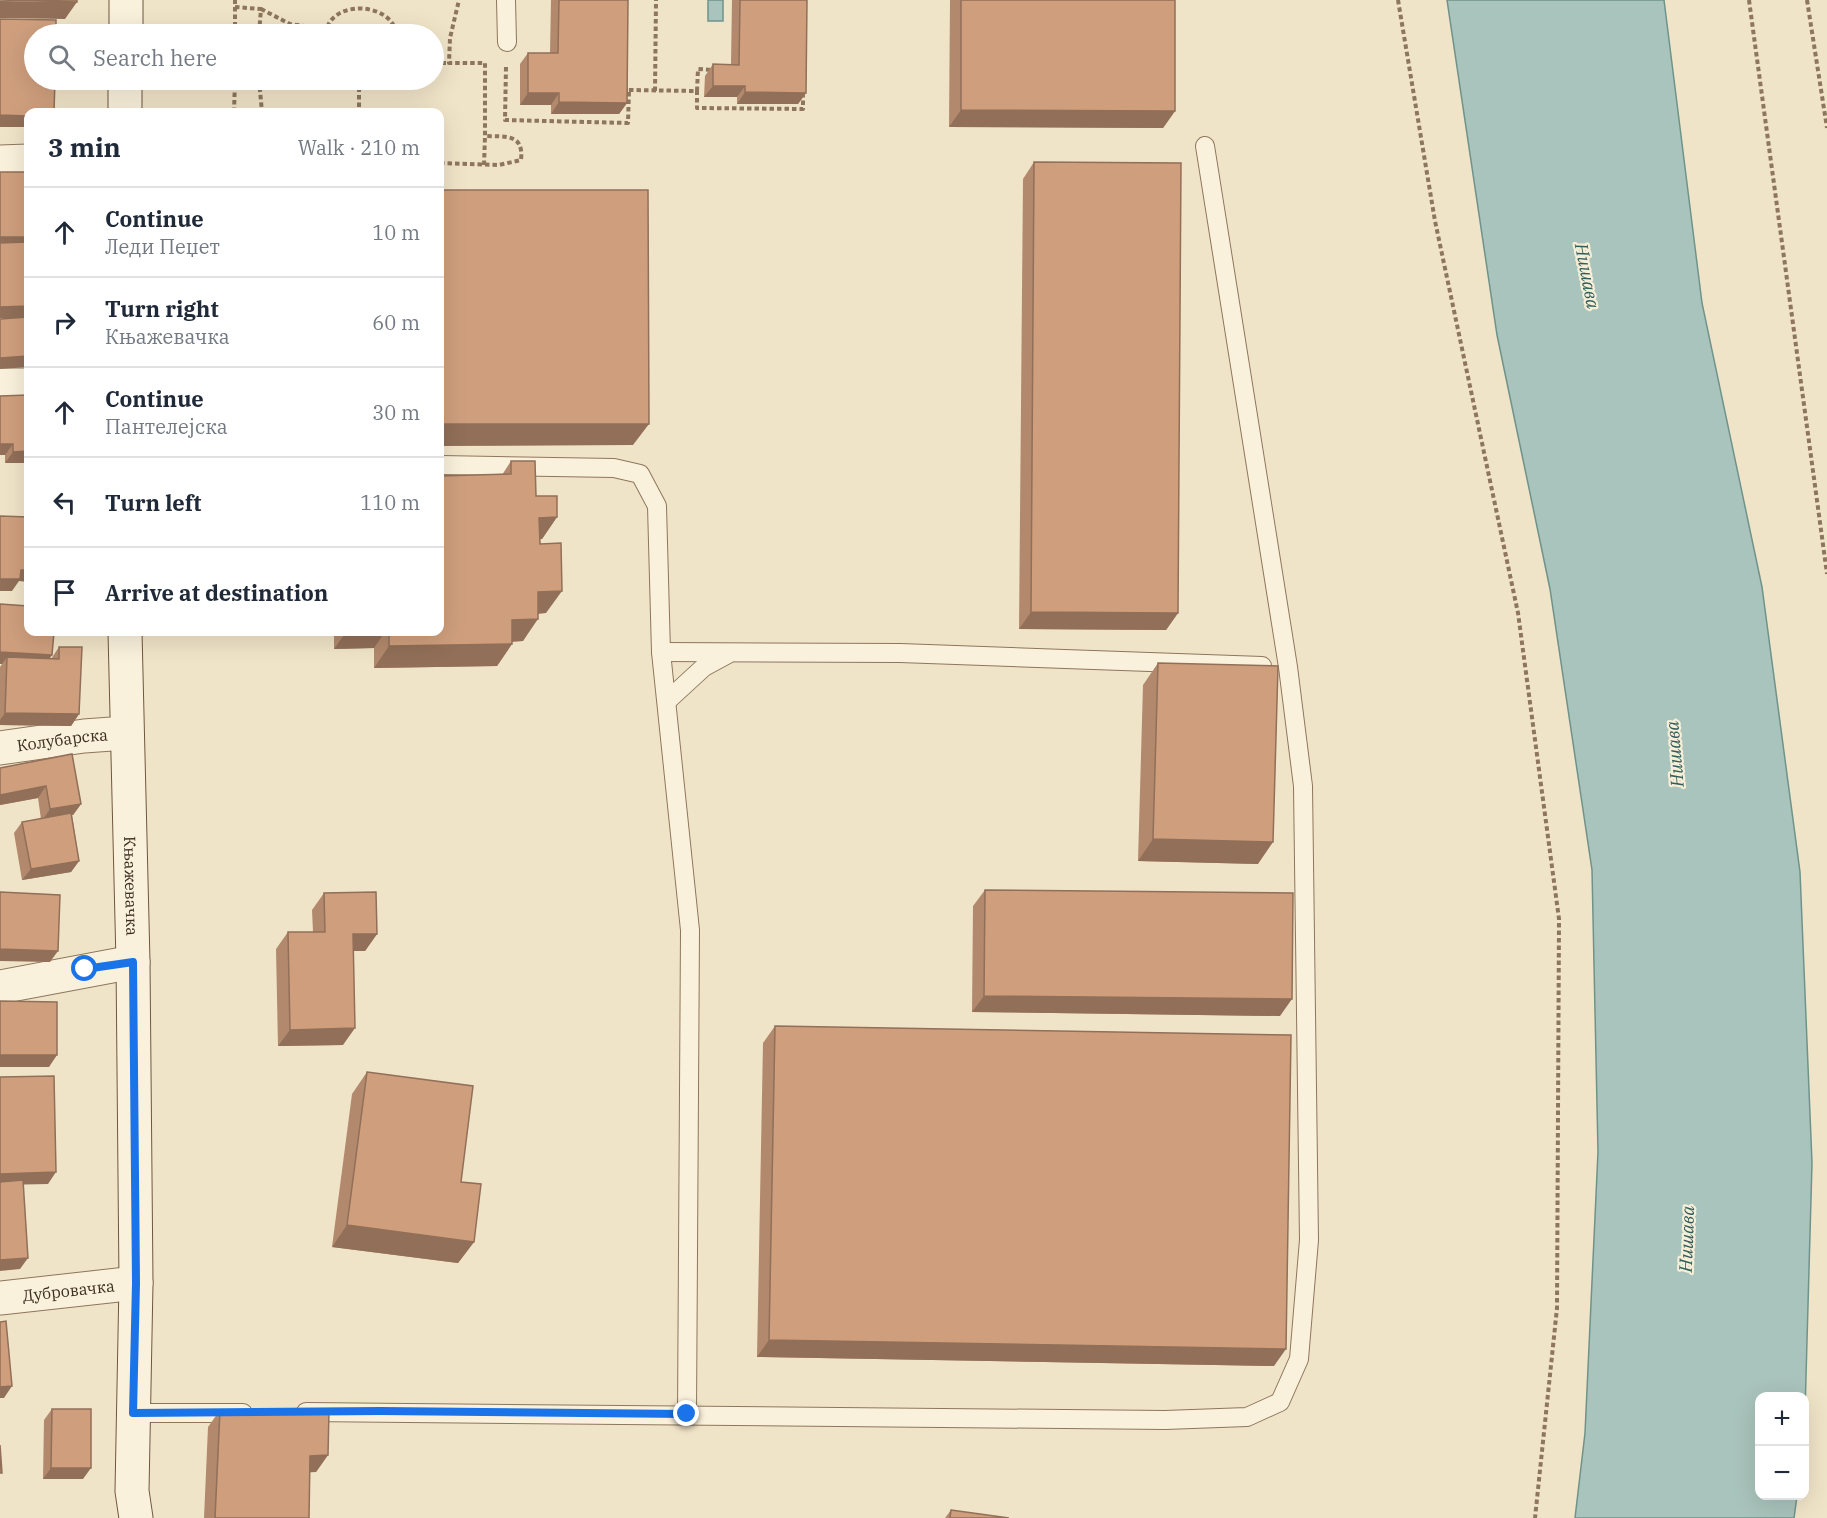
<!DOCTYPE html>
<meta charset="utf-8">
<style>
body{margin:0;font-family:"IBM Plex Serif",serif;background:#f6f6f7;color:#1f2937}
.controls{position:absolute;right:18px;bottom:18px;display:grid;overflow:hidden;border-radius:12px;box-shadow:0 6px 24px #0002}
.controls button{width:54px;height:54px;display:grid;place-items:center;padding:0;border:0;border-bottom:2px solid #e0e1e3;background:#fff;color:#1f2937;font:30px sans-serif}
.stop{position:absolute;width:18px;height:18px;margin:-14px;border:4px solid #1a73e8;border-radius:50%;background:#fff}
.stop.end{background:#1a73e8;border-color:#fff;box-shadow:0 2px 6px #0008}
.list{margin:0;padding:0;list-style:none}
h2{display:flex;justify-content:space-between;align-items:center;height:78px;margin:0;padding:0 24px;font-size:26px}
h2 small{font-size:20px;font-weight:400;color:#747a83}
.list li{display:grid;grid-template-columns:39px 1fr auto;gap:18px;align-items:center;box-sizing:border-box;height:90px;padding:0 24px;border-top:2px solid #e0e1e3}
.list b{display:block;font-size:22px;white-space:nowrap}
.list p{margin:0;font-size:20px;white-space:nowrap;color:#747a83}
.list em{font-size:20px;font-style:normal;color:#747a83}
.icon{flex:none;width:33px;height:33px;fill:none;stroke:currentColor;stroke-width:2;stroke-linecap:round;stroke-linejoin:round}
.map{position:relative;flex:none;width:1827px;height:1518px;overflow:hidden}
.search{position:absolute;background:#fff;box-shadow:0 6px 24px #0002;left:24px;top:24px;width:420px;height:66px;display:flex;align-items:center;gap:15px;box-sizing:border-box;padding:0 21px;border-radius:33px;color:#747a83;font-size:22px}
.panel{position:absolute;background:#fff;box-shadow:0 6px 24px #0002;left:24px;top:108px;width:420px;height:528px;border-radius:12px}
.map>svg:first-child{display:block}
.water{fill:#a9c4bc;stroke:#6f938a;stroke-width:1.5}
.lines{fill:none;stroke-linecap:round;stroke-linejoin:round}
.lane-casing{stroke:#8d765c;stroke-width:20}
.street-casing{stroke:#8d765c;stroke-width:35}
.secondary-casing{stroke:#6f573f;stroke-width:35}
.path{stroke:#8d765c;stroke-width:4;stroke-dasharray:4.5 3;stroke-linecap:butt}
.lane{stroke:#faf1dc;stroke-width:18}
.street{stroke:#faf1dc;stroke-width:33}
.secondary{stroke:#faf1dc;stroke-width:33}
.wall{fill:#b2896c}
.shaded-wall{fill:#916f58}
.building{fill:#cf9f7d;stroke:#916f58;stroke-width:1.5}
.route{stroke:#1a73e8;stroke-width:8}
.labels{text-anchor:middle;stroke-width:4.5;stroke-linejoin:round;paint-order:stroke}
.street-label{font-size:16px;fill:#3d2e20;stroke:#f7eed8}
.water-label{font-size:18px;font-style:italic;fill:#2f5d5a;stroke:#f7eed8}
</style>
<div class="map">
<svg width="1827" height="1518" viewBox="0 0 1827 1518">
<rect width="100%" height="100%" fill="#f0e4c8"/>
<g class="water">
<rect x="708" y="0" width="15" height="21"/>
<polygon points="1447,0 1664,0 1702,303 1762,587 1800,872 1812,1163 1805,1412 1804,1396 1760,1396 1760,1496 1797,1496 1794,1518 1575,1518 1585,1433 1598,1152 1592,870 1550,589 1497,335"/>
</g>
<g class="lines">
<g class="lane-casing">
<g id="lane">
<polyline points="506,0 507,42"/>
<polyline points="440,465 614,468 640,474 657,506 661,652 690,930 687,1414"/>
<polyline points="661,652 900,653 1262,666"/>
<polyline points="667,701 704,667 728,654"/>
<polyline points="306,1412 1165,1420 1247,1417 1280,1402 1299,1359 1309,1240 1303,786 1288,667 1205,146"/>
<polyline points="133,1413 243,1413"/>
</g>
</g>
<g class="street-casing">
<g id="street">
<polyline points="0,162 28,161"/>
<polyline points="0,385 28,385"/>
<path id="s1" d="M0,748l84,-12 42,-3"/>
<polyline points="0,987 133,962"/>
<path id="s2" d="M0,1298l136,-15"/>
</g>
</g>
<g class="secondary-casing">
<g id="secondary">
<polyline points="126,34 126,0"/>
<polyline points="125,112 125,80"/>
<path id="s3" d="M125,632l8,330 3,321 -4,208 4,27"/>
</g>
</g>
<g class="path">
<polyline points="1398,0 1435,221 1518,613 1559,919 1557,1308 1535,1518"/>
<polyline points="1749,0 1827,574"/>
<polyline points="1807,0 1827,128"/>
<polyline points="235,7 261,9 259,34"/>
<polyline points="261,9 290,24 326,29"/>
<polyline points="235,34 235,0"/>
<path d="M326,34c2,-34 64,-34 71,0"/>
<polyline points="434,63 449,63"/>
<polyline points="506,67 505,120 628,123 629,90 622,90"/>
<polyline points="259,80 262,112"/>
<polyline points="359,80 359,112"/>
<polyline points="629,90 697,91 697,108 803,109 803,94"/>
<polyline points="655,91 656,0"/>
<polyline points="697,91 698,69 712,70"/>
<polyline points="234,112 235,80"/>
<path d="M440,163l59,2 22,-5c3,-27 -16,-23 -36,-24v-73h-36l1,-25 9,-38"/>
<polyline points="484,165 485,136"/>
</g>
<use href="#lane" class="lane"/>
<use href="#street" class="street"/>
<use href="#secondary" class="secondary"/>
</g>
<g class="wall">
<polygon points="551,0 628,0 627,103 619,114 551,114 551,105 520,105 520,64 528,53 550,53"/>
<polygon points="732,0 807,0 806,93 798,104 737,104 737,97 704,97 705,76 713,64 731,64"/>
<polygon points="950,0 1175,0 1175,111 1163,128 949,127"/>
<polygon points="1034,162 1178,613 1166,630 1019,629 1023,179"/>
<polygon points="0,396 28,463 5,463 5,455 0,455"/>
<polygon points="511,461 536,496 557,517 542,539 540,539 546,613 538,614 523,641 512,642 512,644 497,666 374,668 374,648 334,649 334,632 440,632 502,475"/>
<polygon points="0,604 50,659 51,659 59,647 79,714 71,726 0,725 0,667 2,664 0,664"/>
<polygon points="1158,663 1258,864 1138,861 1143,685"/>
<polygon points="72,754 81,804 73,815 72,815 79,861 71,872 22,880 14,833 22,822 41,819 38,798 0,805"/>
<polygon points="985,890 1280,1016 972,1012 973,906"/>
<polygon points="324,893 377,934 365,951 353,951 343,1045 278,1046 276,949 288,932 313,932 312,910"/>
<polygon points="775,1026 1274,1366 757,1357 763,1043"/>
<polygon points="367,1072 461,1182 474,1242 458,1263 332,1247 352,1094"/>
<polygon points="52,1409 83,1479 43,1479 44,1420"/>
<polygon points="220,1410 328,1455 316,1472 309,1472 309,1518 204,1518 208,1427"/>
<polygon points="951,1510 1009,1518 945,1518"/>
</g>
<g class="shaded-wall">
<polygon points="0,1 77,2 65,19 0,18"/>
<polygon points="713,86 745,86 737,97 704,97"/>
<polygon points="745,92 806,93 798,104 737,104"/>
<polygon points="528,93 559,93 551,105 520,105"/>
<polygon points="559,102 627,103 619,114 551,114"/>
<polygon points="961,110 1175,111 1163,128 949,127"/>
<polygon points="0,115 28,116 28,127 0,127"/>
<rect x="0" y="237" width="28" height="17"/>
<polygon points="28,306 28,318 0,318 0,307"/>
<polygon points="28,356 28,367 0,369 0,358"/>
<polygon points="440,424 649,424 633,445 440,446"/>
<polygon points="0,444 13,444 5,455 0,455"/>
<polygon points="28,451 28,463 5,463 13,452"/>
<polygon points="557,517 542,539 524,540 539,518"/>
<polygon points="21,570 28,570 28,582 19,581 12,591 0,591 0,579"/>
<polygon points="562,591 546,613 522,614 538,592"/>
<polygon points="1031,612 1178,613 1166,630 1019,629"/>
<polygon points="538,619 523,641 496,642 512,620"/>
<polygon points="346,632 385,632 374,648 334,649"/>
<polygon points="512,644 497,666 374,668 389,646"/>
<polygon points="0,652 52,655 44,667 7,657 2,664 0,664"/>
<polygon points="5,713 79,714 71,726 0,725 0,720"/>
<polygon points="46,786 38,798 0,805 0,795"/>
<polygon points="81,804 73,815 42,821 50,809"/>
<polygon points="1153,839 1273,842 1258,864 1138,861"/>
<polygon points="79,861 71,872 22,880 31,869"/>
<polygon points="353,934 377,934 365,951 341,951"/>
<polygon points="0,949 58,951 50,962 0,961"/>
<polygon points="984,996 1292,999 1280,1016 972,1012"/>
<polygon points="355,1028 343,1045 278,1046 290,1030"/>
<polygon points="0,1055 57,1055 49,1067 0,1067"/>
<polygon points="56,1172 48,1184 0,1185 0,1174"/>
<polygon points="347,1225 474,1242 458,1263 332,1247"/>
<polygon points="28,1258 20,1269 0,1271 0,1260"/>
<polygon points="769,1340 1286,1349 1274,1366 757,1357"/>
<polygon points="12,1386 4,1398 0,1398 0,1387"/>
<polygon points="328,1455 316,1472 298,1473 310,1456"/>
<polygon points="51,1468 91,1468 83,1479 43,1479"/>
</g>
<g class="building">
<polygon points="0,0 77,0 77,2"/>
<polygon points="559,0 628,0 627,103 559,102 559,93 528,93 528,53 558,53"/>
<polygon points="740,0 807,0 806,93 745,92 745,86 713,86 713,64 739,65"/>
<polygon points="961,0 1175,0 1175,111 961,110"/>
<polygon points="0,19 56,20 56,34 34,34 34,80 55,80 54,112 28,112 28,116 0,115"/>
<polygon points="1034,162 1181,163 1178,613 1031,612"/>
<rect x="0" y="172" width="28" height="65"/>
<polygon points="440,190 648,190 649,424 440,424"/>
<polygon points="28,242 28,306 0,307 0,243"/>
<polygon points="28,317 28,356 0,358 0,319"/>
<polygon points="28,395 28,451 13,452 13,444 0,444 0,396"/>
<polygon points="511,461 535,461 536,496 557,496 557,517 539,518 540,544 561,543 562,591 538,592 538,619 512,620 512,644 389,646 389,632 440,632 440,476 511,474"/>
<polygon points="0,516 28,517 28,570 21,570 20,579 0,579"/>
<polygon points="0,604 28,606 28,632 54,632 52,655 0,652"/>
<polygon points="59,647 82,647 79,714 5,713 7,657 59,659"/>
<polygon points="1158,663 1278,666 1273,842 1153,839"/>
<polygon points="72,754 81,804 50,809 46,786 0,795 0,768"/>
<polygon points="71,813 79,861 31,869 22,822"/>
<polygon points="985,890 1293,893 1292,999 984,996"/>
<polygon points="0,892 60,895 58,951 0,949"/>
<polygon points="376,892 377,934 353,934 355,1028 290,1030 288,932 325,932 324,893"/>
<polygon points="0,1001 57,1002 57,1055 0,1055"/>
<polygon points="775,1026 1291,1035 1286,1349 769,1340"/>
<polygon points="367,1072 473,1086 461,1182 481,1184 474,1242 347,1225"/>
<polygon points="54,1076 56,1172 0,1174 0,1077"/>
<polygon points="23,1180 28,1258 0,1260 0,1182"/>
<polygon points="6,1321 12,1386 0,1387 0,1322"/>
<polygon points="52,1409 91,1409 91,1468 51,1468"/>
<polygon points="220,1410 329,1410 328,1455 310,1456 309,1518 215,1518"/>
<polygon points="0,1445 2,1473 0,1473"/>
<polygon points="951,1510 1009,1518 950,1518"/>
</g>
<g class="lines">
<polyline class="route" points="85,969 133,962 136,1283 133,1413 380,1411 687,1414"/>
</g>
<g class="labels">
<g class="street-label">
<text dy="6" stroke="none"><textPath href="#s1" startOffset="63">Колубарска</textPath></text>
<text dy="6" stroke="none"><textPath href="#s3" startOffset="254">Књажевачка</textPath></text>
<text dy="6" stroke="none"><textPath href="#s2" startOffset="69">Дубровачка</textPath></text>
</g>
<g class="water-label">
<text transform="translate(1587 276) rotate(79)" y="6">Нишава</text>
<text transform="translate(1675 754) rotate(-95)" y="6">Нишава</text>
<text transform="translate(1687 1239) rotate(-88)" y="6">Нишава</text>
</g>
</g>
</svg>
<div class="controls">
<button>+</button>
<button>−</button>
</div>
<div class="stop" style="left:85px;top:969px"></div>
<div class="stop end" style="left:687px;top:1414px"></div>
<div class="search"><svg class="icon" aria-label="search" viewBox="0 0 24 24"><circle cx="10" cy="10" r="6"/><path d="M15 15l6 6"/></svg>Search here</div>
<section class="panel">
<h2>3 min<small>Walk · 210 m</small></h2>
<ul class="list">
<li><svg class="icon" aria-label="ahead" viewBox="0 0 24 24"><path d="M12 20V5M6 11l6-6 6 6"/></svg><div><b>Continue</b><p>Леди Пеџет</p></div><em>10 m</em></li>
<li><svg class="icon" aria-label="right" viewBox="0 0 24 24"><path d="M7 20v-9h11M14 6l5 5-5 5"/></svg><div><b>Turn right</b><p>Књажевачка</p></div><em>60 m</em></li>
<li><svg class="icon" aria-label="ahead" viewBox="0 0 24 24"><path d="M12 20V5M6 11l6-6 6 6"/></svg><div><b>Continue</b><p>Пантелејска</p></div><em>30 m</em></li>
<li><svg class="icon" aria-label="left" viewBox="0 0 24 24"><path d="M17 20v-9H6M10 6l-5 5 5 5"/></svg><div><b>Turn left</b></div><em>110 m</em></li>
<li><svg class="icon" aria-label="arrive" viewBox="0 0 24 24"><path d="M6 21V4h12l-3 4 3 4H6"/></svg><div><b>Arrive at destination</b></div></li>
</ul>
</section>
</div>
